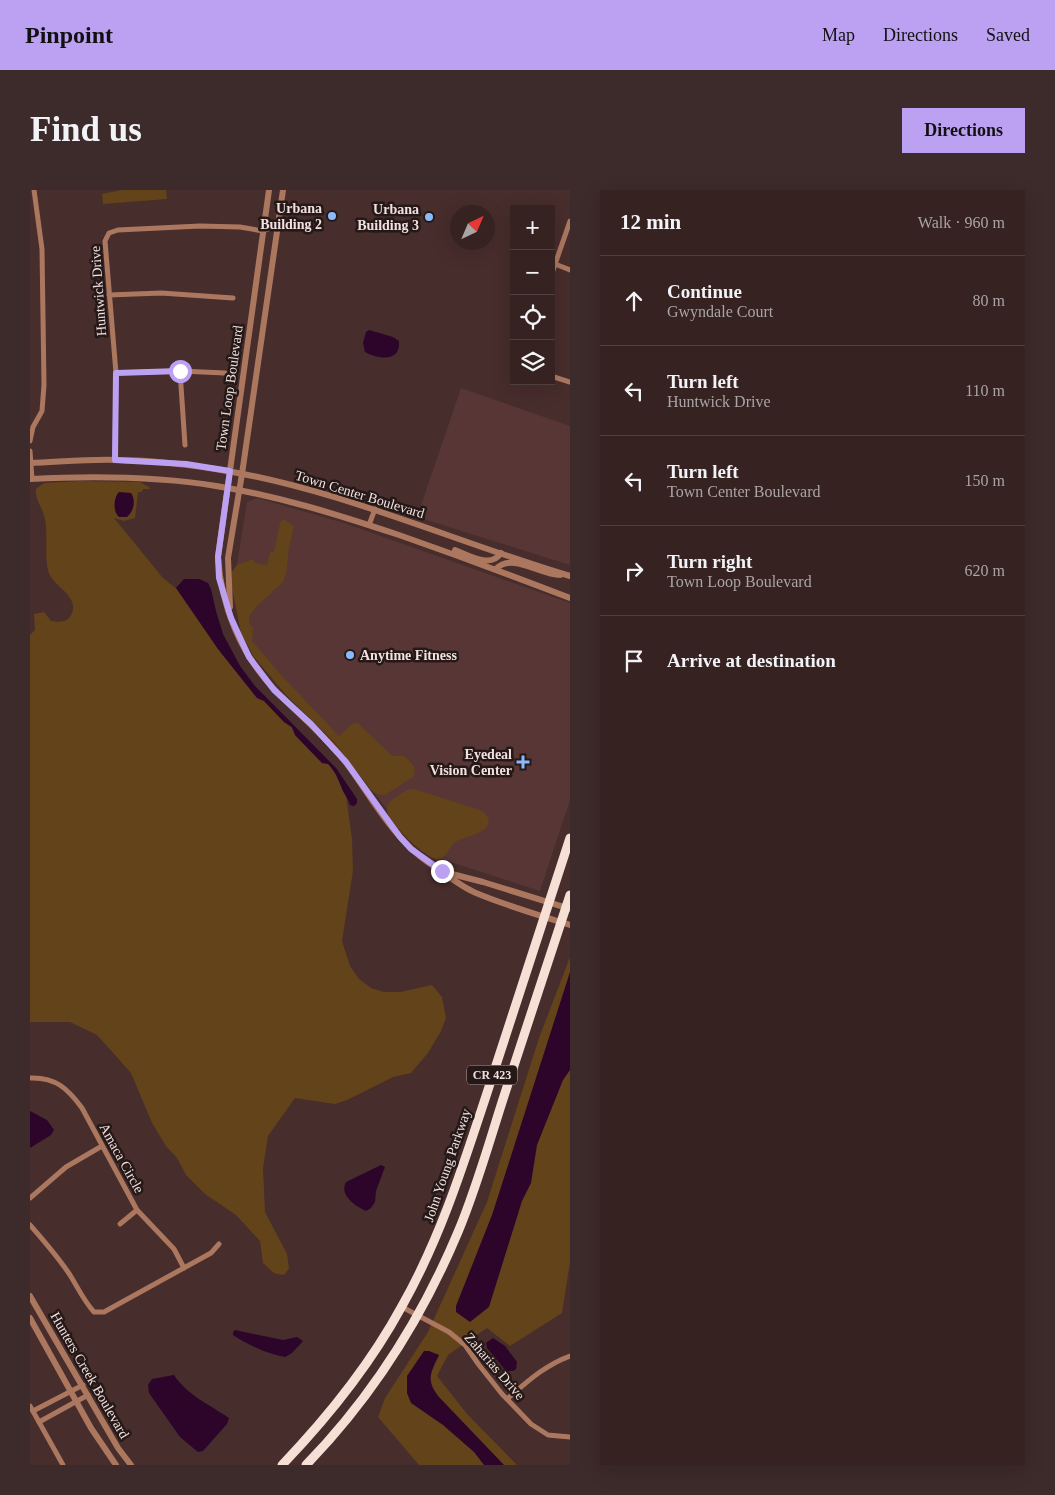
<!DOCTYPE html>
<meta charset="utf-8">
<style>
body{margin:0;font-family:Georgia,serif;background:#3d2a2a;color:#f1f3f6}
.controls{position:absolute;right:15px;top:15px;display:grid;overflow:hidden;border-radius:0px;box-shadow:0 5px 20px #0002}
.controls button{width:45px;height:45px;display:grid;place-items:center;padding:0;border:0;border-bottom:1px solid #4f3f3f;background:#352221;color:#f1f3f6;font:25px sans-serif}
.compass{position:absolute;left:420px;top:15px;width:45px;height:45px;border-radius:50%;background:#352221;box-shadow:0 5px 20px #0002;rotate:44deg}
.stop{position:absolute;width:15px;height:15px;margin:-11px;border:4px solid #bca0f2;border-radius:50%;background:#fff}
.stop.end{background:#bca0f2;border-color:#fff;box-shadow:0 1px 5px #0008}
.list{margin:0;padding:0;list-style:none}
h2{display:flex;justify-content:space-between;align-items:center;height:65px;margin:0;padding:0 20px;font-size:21px}
h2 small{font-size:16px;font-weight:400;color:#aaa4a5}
.list li{display:grid;grid-template-columns:32px 1fr auto;gap:15px;align-items:center;box-sizing:border-box;height:90px;padding:0 20px;border-top:1px solid #4f3f3f}
.list b{display:block;font-size:19px;white-space:nowrap}
.list p{margin:0;font-size:16px;white-space:nowrap;color:#aaa4a5}
.list em{font-size:16px;font-style:normal;color:#aaa4a5}
.icon{flex:none;width:28px;height:28px;fill:none;stroke:currentColor;stroke-width:2;stroke-linecap:round;stroke-linejoin:round}
.map{position:relative;flex:none;width:540px;height:1275px;overflow:hidden;border-radius:0px}
header{display:flex;align-items:center;gap:30px;box-sizing:border-box;height:70px;padding:0 25px;background:#bca0f2;color:#111}
header strong{font-size:24px}
nav{display:flex;gap:28px;margin-inline-start:auto;font-size:18px}
.intro{display:flex;align-items:center;justify-content:space-between;box-sizing:border-box;height:120px;padding:0 30px}
h1{margin:0;font-size:35px}
.button{padding:12px 22px;border-radius:0px;background:#bca0f2;color:#111;font-size:18px;font-weight:700}
main{display:flex;gap:30px;padding:0 30px}
aside{flex:1;background:#352221;border-radius:0px;box-shadow:0 5px 20px #0002}
.map>svg:first-child{display:block}
.built{fill:#573635}
.green{fill:#63431a}
.water{fill:#2d042a}
.lines{fill:none;stroke-linecap:round;stroke-linejoin:round}
.minor{stroke:#ac775f;stroke-width:5}
.tertiary{stroke:#ac775f;stroke-width:6}
.trunk{stroke:#f6e0d6;stroke-width:9}
.route{stroke:#bca0f2;stroke-width:6}
.poi-dot{fill:#8bbafc;stroke:#251918;stroke-width:2}
.labels{text-anchor:middle;stroke-width:5;stroke-linejoin:round;paint-order:stroke}
.shield{fill:#251918;stroke:#b4a4a3;stroke-width:1}
.shield-label{font-size:12px;font-weight:bold;fill:#f1e0df}
.poi-label{font-size:14px;font-weight:bold;fill:#f1e0df;stroke:#251918;text-anchor:end}
.street-label{font-size:14px;fill:#f1e0df;stroke:#251918}
</style>
<header>
<strong>Pinpoint</strong>
<nav><a>Map</a><a>Directions</a><a>Saved</a></nav>
</header>
<div class="intro"><h1>Find us</h1><a class="button">Directions</a></div>
<main>
<div class="map">
<svg width="540" height="1275" viewBox="0 0 540 1275">
<rect width="100%" height="100%" fill="#472d2c"/>
<g class="built">
<polygon points="431,198 540,236 540,375 387,327"/>
<polygon points="227,308 314,333 540,413 540,610 510,701 405,667 363,628 325,576 309,556 225,466 206,380 217,312"/>
</g>
<g class="green">
<polygon points="91,0 136,0 137,9 73,14 72,4"/>
<path d="M50,291l60,1 9,5 1,2h-7l-1,3h-4l-3,26 -11,3 -10,-3 49,60 15,12 40,59 39,49 7,3 20,21 8,6 3,7 27,28h6l10,11 3,12 5,9 6,44 1,32 -11,70 8,25 9,13 12,9 13,4h16l32,-7 10,12 4,21 -5,13 -13,22 -17,20 -18,4 -46,23 -12,4 -40,-6 -27,38 -5,32 2,44 22,42 2,14 -4,6 -3,1 -8,-2 -11,-10 -3,-22 -24,-26 -31,-21 -19,-19 -9,-17 -11,-12 -14,-23 -21,-50 -34,-38 -27,-13h-40v-387l5,-5 -1,-16 10,-2 7,9c8,1 16,2 20,-6 10,-18 -17,-28 -22,-42 -5,-11 -1,-40 -4,-54 -2,-11 -10,-18 -9,-30l8,-6z"/>
<path d="M253,329l11,7 -5,22 -3,26 -3,8 -27,25 -7,10 1,8 3,2 -1,14 31,36 56,59 13,-12 6,-1 32,31 4,2h10c7,6 14,11 9,21l-28,18 -9,-1 -5,-4 -37,-48 -48,-47 -32,-38 -13,-24 -9,-45 -1,-15 6,-8 16,-6 2,4 12,2 3,-13h4l6,-29z"/>
<path d="M379,599h5l69,22c20,21 -18,24 -29,32 -5,4 -7,15 -16,16 -11,1 -52,-38 -51,-50 1,-10 15,-15 22,-20z"/>
<polygon points="540,767 540,1072 532,1123 480,1156 457,1138 418,1165 407,1186 438,1225 487,1275 389,1275 348,1227 355,1208 398,1142 457,1012 509,848"/>
</g>
<g class="water">
<path d="M339,140l24,7 6,4c2,22 -22,18 -34,11l-2,-9 3,-11z"/>
<path d="M89,302l12,1c5,7 3,18 -4,24h-8c-6,-5 -6,-19 0,-25z"/>
<path d="M154,389h15l9,4 3,6 5,22 7,23 17,32 15,20 81,82 21,31v4l-3,3 -4,-1c-2,-7 -7,-12 -9,-19 -5,-11 -5,-13 -13,-22l-6,-1 -27,-28 -3,-8 -8,-5 -20,-21 -7,-3 -39,-49 -42,-61z"/>
<polygon points="540,782 540,880 533,890 507,955 501,993 492,1011 459,1117 440,1132 426,1122 426,1116 462,1025"/>
<polygon points="0,921 17,930 24,940 21,945 0,958"/>
<path d="M351,975l4,2 -9,24 -1,11 -4,6 -5,3c-11,-5 -27,-16 -20,-29z"/>
<path d="M205,1140l48,10 14,-3 6,4 -11,12 -7,4c-17,-3 -37,-12 -52,-22v-3z"/>
<polygon points="463,1148 475,1156 487,1172 486,1179 483,1181 476,1181 457,1158 456,1153"/>
<path d="M394,1161h5l10,4c-9,19 -13,25 0,42l65,68h-20l-10,-13 -31,-27 -32,-22 -4,-10v-17z"/>
<path d="M144,1185c13,20 36,30 55,43l-2,6 -24,27 -5,1 -18,-15 -31,-44 -1,-8 4,-6z"/>
</g>
<g class="lines">
<g class="minor">
<polyline points="525,74 540,80"/>
<polyline points="521,86 540,31"/>
<polyline points="79,105 131,103 203,108"/>
<polyline points="150,181 155,255"/>
<polyline points="86,183 150,181 195,183"/>
<polyline points="521,186 540,192"/>
<polyline points="0,251 3,237 12,221 14,195 12,59 4,0"/>
<polyline points="0,261 2,289"/>
<polyline points="85,270 86,183 75,51 79,43 88,40 170,36 210,37 233,41 248,35"/>
<polyline points="339,335 345,319"/>
<path d="M0,888c26,-1 38,11 52,30l55,102 37,39 10,19"/>
<polyline points="0,1008 36,977 72,956"/>
<polyline points="90,1034 107,1020"/>
<path d="M0,1035c14,16 28,32 40,50 8,13 14,26 24,37h10l107,-59 8,-9"/>
<polyline points="372,1117 419,1142 435,1155 449,1175 472,1204 501,1234 518,1245 540,1247"/>
<path d="M477,1209c20,-17 38,-34 63,-43"/>
<polyline points="0,1216 33,1275"/>
<polyline points="3,1221 53,1195"/>
<polyline points="9,1232 58,1205"/>
</g>
<g class="tertiary">
<path d="M239,0l-51,367c3,49 23,98 57,133 24,25 51,46 72,74 25,34 46,74 82,99 14,9 32,24 47,30 31,13 63,22 94,32"/>
<path d="M0,273c29,-1 58,-4 87,-3 33,0 66,4 98,9 123,19 237,72 355,107"/>
<path d="M0,289c61,-3 125,-3 186,7 63,10 123,29 183,49 57,20 114,41 171,63"/>
<path d="M425,360c13,5 36,19 46,3"/>
<path d="M466,379c16,-17 44,6 64,6"/>
<polyline points="200,417 198,368 212,284 253,0"/>
<polyline points="418,683 453,692 540,719"/>
<polyline points="0,1106 88,1258 101,1275"/>
<polyline points="0,1128 61,1238 86,1275"/>
</g>
<g class="trunk">
<path d="M252,1275c46,-48 88,-100 120,-159 38,-67 61,-140 85,-213 28,-85 55,-170 83,-255"/>
<path d="M276,1275c65,-67 116,-147 152,-233 19,-45 32,-93 47,-139 22,-66 43,-132 65,-198"/>
</g>
</g>
<g class="lines">
<polyline class="route" points="150,181 86,183 85,270 156,274 200,281 188,367 189,388 201,428 219,467 244,500 281,534 316,572 370,647 381,659 412,681"/>
</g>
<g class="poi-dot">
<circle cx="302" cy="26" r="5"/>
<circle cx="399" cy="27" r="5"/>
<circle cx="320" cy="465" r="5"/>
<path d="M490.5 564.5h5v5h5v5h-5v5h-5v-5h-5v-5h5z"/>
</g>
<g class="labels">
<rect class="shield" x="437" y="875.5" width="50" height="19" rx="4"/>
<g class="shield-label">
<text x="462" y="889">CR 423</text>
</g>
<g class="poi-label">
<text x="292" y="23">Urbana<tspan x="292" dy="16">Building 2</tspan></text>
<text x="389" y="24">Urbana<tspan x="389" dy="16">Building 3</tspan></text>
<text x="330" y="470" text-anchor="start">Anytime Fitness</text>
<text x="482" y="569">Eyedeal<tspan x="482" dy="16">Vision Center</tspan></text>
</g>
<g class="street-label">
<text transform="translate(68 101) rotate(-94)" y="5">Huntwick Drive</text>
<text transform="translate(199 198) rotate(-82)" y="5">Town Loop Boulevard</text>
<text transform="translate(330 304) rotate(17)" y="5">Town Center Boulevard</text>
<text transform="translate(92 968) rotate(61)" y="5">Amaca Circle</text>
<text transform="translate(417 975) rotate(-71)" y="5">John Young Parkway</text>
<text transform="translate(465 1176) rotate(49)" y="5">Zaharias Drive</text>
<text transform="translate(60 1185) rotate(60)" y="5">Hunters Creek Boulevard</text>
</g>
</g>
</svg>
<div class="controls">
<button>+</button>
<button>−</button>
<button><svg class="icon" aria-label="locate" viewBox="0 0 24 24"><circle cx="12" cy="12" r="6"/><path d="M12 2v4M12 18v4M2 12h4M18 12h4"/></svg></button>
<button><svg class="icon" aria-label="layers" viewBox="0 0 24 24"><path d="M12 4l9 5-9 5-9-5zM3 14l9 5 9-5"/></svg></button>
</div>
<svg class="compass" viewBox="-18 -18 36 36"><path d="M0-13l5 13h-10z" fill="#e53935"/><path d="M0 13l5-13h-10z" fill="#aaa4a5"/></svg>
<div class="stop" style="left:150px;top:181px"></div>
<div class="stop end" style="left:412px;top:681px"></div>
</div>
<aside>
<h2>12 min<small>Walk · 960 m</small></h2>
<ul class="list">
<li><svg class="icon" aria-label="ahead" viewBox="0 0 24 24"><path d="M12 20V5M6 11l6-6 6 6"/></svg><div><b>Continue</b><p>Gwyndale Court</p></div><em>80 m</em></li>
<li><svg class="icon" aria-label="left" viewBox="0 0 24 24"><path d="M17 20v-9H6M10 6l-5 5 5 5"/></svg><div><b>Turn left</b><p>Huntwick Drive</p></div><em>110 m</em></li>
<li><svg class="icon" aria-label="left" viewBox="0 0 24 24"><path d="M17 20v-9H6M10 6l-5 5 5 5"/></svg><div><b>Turn left</b><p>Town Center Boulevard</p></div><em>150 m</em></li>
<li><svg class="icon" aria-label="right" viewBox="0 0 24 24"><path d="M7 20v-9h11M14 6l5 5-5 5"/></svg><div><b>Turn right</b><p>Town Loop Boulevard</p></div><em>620 m</em></li>
<li><svg class="icon" aria-label="arrive" viewBox="0 0 24 24"><path d="M6 21V4h12l-3 4 3 4H6"/></svg><div><b>Arrive at destination</b></div></li>
</ul>
</aside>
</main>
